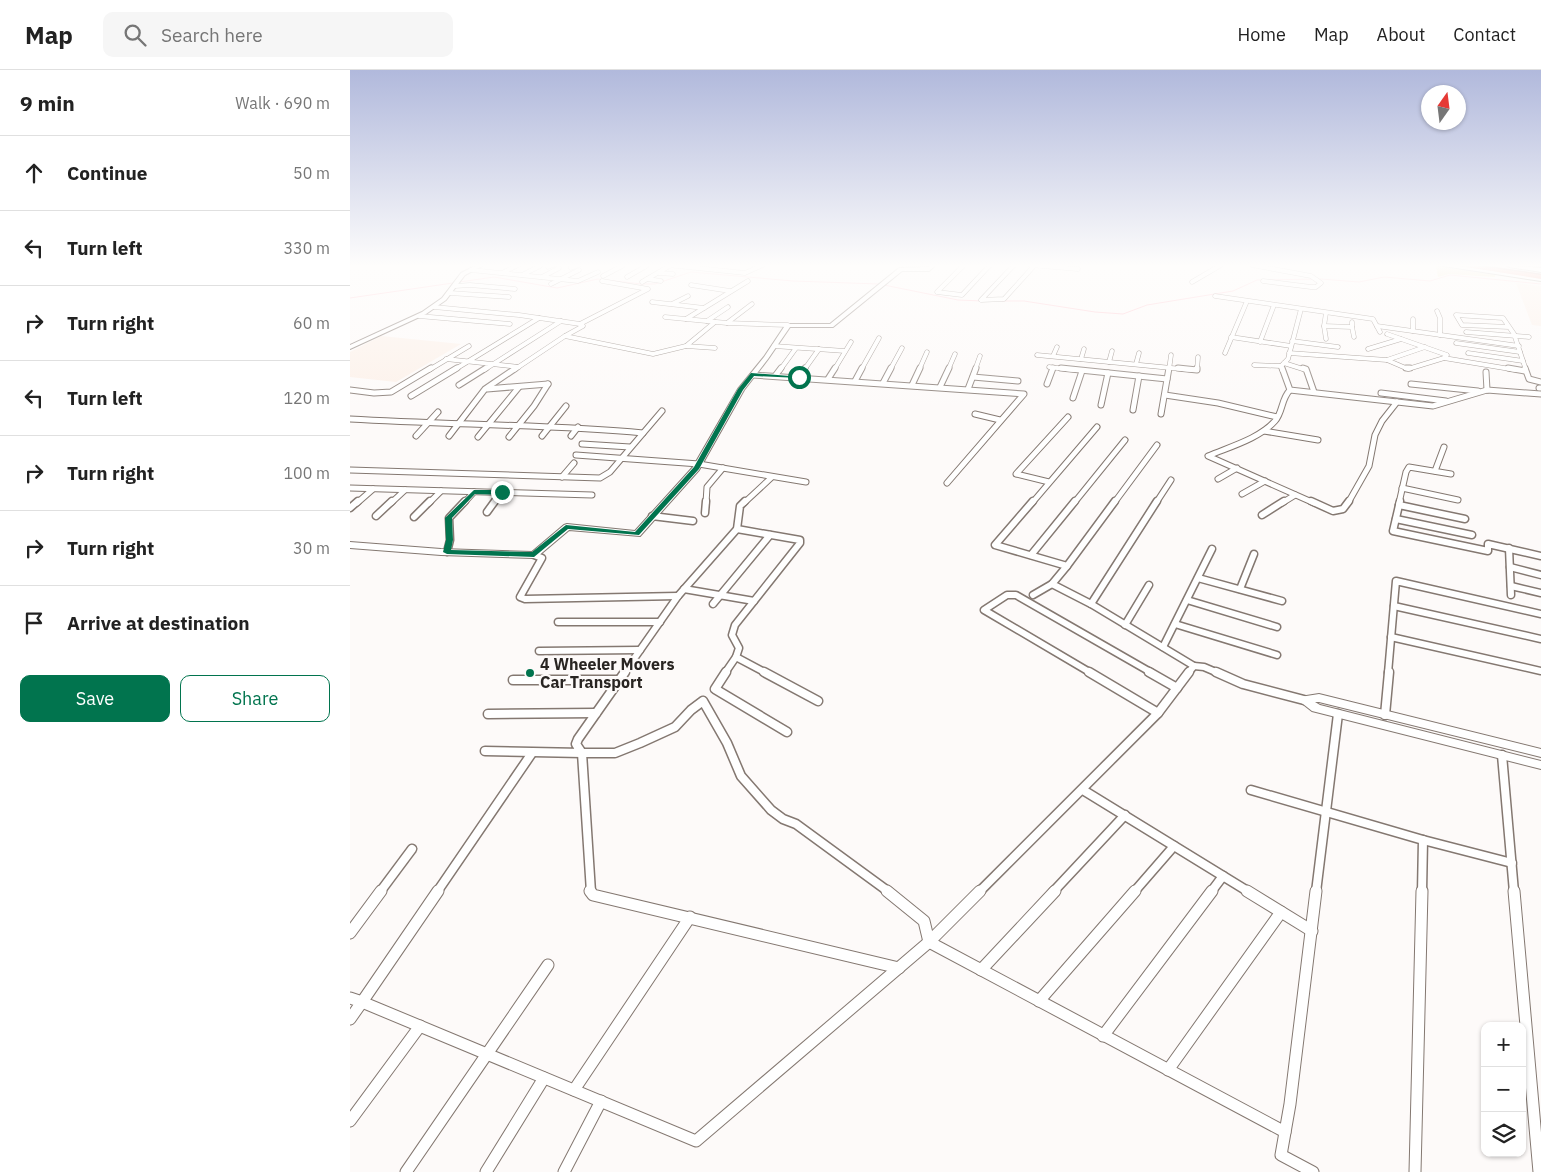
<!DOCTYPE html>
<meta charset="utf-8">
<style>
body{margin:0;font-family:"IBM Plex Sans",sans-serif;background:#f6f6f6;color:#222}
.controls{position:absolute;right:15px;bottom:15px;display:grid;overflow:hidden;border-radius:10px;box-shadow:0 1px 4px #0004}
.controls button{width:45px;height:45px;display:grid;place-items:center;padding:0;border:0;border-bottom:1px solid #e0e0e0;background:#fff;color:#222;font:25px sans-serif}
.compass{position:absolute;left:1071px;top:15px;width:45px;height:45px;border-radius:50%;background:#fff;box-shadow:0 1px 4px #0004;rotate:14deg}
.stop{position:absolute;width:15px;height:15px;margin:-11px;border:4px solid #01744e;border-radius:50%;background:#fff}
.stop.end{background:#01744e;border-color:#fff;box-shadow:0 1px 5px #0008}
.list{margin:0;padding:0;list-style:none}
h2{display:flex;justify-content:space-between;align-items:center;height:65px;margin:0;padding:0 20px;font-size:21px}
h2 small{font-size:16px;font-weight:400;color:#767676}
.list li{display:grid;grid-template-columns:32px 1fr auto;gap:15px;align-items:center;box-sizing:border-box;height:75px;padding:0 20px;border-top:1px solid #e0e0e0}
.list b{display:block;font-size:19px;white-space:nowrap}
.list em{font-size:16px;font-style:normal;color:#767676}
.actions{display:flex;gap:10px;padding:15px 20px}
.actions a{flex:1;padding:11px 0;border:1px solid #01744e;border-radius:10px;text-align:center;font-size:18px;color:#01744e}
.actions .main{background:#01744e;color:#fff}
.icon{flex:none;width:28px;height:28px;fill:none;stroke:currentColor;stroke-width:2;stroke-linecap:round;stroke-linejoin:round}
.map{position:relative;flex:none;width:1191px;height:1102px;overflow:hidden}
header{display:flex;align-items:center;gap:30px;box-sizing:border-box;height:70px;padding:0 25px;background:#fff;border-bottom:1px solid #e0e0e0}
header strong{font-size:24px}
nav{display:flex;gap:28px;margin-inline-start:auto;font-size:18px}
.search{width:350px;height:45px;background:#f6f6f6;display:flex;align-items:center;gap:12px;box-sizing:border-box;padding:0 18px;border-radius:10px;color:#767676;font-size:19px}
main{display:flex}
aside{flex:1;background:#fff}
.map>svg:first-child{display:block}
.built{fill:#fcf0e8}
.green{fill:#efe2ae}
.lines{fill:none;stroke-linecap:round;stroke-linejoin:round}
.stream{stroke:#ffc1ca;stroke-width:1}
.street-far4-casing{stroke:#847871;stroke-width:5}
.street-far3-casing{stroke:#847871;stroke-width:7}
.street-far2-casing{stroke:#847871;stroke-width:9}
.street-far1-casing{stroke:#847871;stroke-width:11}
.street-casing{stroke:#847871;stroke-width:13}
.secondary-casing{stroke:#847871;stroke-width:2}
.highway-casing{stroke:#ab695e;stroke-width:3}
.street-far4{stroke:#fff;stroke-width:4}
.street-far3{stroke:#fff;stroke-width:5}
.street-far2{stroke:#fff;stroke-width:6}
.street-far1{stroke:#fff;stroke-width:8}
.street{stroke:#fff;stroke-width:11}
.secondary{fill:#fff;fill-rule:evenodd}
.highway{fill:#f18e7e;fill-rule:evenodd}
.rail-casing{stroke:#4c4946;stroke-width:2.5}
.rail{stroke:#fdfaf9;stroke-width:1;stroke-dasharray:4.5;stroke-linecap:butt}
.route{fill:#01744e}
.poi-dot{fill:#01744e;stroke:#fdfaf9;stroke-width:2}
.labels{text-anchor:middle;stroke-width:4.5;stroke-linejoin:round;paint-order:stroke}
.poi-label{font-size:16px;font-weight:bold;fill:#292522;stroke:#fdfaf9;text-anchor:start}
</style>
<header>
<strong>Map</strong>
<div class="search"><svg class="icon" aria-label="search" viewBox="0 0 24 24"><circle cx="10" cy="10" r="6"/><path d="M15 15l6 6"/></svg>Search here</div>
<nav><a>Home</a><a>Map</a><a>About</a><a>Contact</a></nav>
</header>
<main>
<aside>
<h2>9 min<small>Walk · 690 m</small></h2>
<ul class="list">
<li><svg class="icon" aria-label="ahead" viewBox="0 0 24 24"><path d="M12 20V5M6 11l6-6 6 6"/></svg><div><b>Continue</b></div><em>50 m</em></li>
<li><svg class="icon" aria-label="left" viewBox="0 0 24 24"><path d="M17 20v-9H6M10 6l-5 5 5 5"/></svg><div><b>Turn left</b></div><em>330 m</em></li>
<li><svg class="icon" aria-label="right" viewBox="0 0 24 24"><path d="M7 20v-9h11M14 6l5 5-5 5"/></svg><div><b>Turn right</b></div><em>60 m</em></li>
<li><svg class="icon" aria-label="left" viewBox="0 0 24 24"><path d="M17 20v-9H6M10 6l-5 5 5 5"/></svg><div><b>Turn left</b></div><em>120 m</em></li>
<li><svg class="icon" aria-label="right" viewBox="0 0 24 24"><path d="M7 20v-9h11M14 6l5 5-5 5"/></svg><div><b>Turn right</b></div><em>100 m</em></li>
<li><svg class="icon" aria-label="right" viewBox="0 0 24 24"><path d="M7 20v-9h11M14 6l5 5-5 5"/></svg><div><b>Turn right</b></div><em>30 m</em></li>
<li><svg class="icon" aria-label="arrive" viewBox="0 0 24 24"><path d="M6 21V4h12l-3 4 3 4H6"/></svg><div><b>Arrive at destination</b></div></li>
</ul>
<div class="actions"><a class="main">Save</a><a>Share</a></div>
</aside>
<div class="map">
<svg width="1191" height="1102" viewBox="0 0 1191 1102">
<rect width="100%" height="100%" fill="#fdfaf9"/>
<g class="built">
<polygon points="1166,213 1191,216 1191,256 1182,255"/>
<polygon points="31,266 111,274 46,312 0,307 0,282"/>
</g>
<polygon class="green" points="1086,196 1145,205 1145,207 1099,204 1088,207"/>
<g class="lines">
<g class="stream">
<polyline points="534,215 608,230 632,231"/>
<polyline points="0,228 144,207 207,218 248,209 291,214 305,214 341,202 443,211 528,214"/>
<polyline points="652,231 674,231 745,242 773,244 797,235 883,221 907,210 971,209 1009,212 1034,207 1080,211 1100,205 1191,214"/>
</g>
<g class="street-far4-casing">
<g id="street-far4">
<polyline points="318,195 395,203 413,195"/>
<polyline points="614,195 587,222 612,225 640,195"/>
<polyline points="664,195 631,230 654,229 684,196"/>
<polyline points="681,195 728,199"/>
<polyline points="902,195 961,206 971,213 966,217 961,217 913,211"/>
<polyline points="198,197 203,195"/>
<polyline points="221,198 228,195"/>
<polyline points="121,200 228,211 248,202"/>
<polyline points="152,203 168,195"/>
<polyline points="309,203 323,204"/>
<polyline points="172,205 190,196"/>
<polyline points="253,206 274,195"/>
<polyline points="192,207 209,198"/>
<polyline points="277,207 298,195"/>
<polyline points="297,209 311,211"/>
<polyline points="292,212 321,195"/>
<polyline points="842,212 871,195"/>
<polyline points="201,214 229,200"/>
<polyline points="341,215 380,221"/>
<polyline points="105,216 120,215 165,219"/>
<polyline points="100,223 159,227"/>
<polyline points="865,226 1023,249 1030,262"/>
<polyline points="302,232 354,238"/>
<polyline points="322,234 338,226"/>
<polyline points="84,237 169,245 230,254 233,256 215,266 303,284 336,276 365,278"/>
<polyline points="1087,241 1090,248 1090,265"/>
<polyline points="976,243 974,256 976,269"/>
<polyline points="69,246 160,254"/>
<polyline points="315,247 377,253 438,255"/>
<polyline points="336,249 398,211"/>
<polyline points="1063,249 1063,261"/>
<polyline points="357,251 378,237"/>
<polyline points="377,253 402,234"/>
<polyline points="230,254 298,219 252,211"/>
<polyline points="974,256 1002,257 1002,252"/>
<polyline points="1027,256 1169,276"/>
<polyline points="1002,257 1004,267"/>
<polyline points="1159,257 1112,255 1106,245 1153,248 1164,264 1176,300"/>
<polyline points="1116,262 1179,267"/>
<polyline points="881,267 941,276"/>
<polyline points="942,271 988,277"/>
<polyline points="910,272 924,235"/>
<polyline points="1106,273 1170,282"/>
<polyline points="336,276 365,252"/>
<polyline points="424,276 495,281"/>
<polyline points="1018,279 1051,269"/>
<polyline points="875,283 897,231"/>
<polyline points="939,283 1037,290 1058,299 1094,288 1097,285 1037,264"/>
<polyline points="1118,283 1173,291"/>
<polyline points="687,285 842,300"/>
<polyline points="703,286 707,277"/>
<polyline points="1094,288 1166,300"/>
<polyline points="96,289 169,297"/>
<polyline points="731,289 734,279"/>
<polyline points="1037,290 1075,277"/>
<polyline points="759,292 762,281"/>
<polyline points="934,293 956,300"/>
<polyline points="786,294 789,283"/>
<polyline points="904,295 931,296"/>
<polyline points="699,297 724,300"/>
<polyline points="79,300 119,276"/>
<polyline points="104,300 189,248"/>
<polyline points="134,300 211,251"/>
<polyline points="164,300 215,266"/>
<polyline points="430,300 446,278"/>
<polyline points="454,300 469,279"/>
<polyline points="484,300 501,272"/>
<polyline points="511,300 529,268"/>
<polyline points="540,300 552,278"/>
<polyline points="569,300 577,282"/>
<polyline points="598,300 605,284"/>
<polyline points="625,300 630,286"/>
<polyline points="819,300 821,285"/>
<polyline points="847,300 848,287"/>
<polyline points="932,300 931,296 938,289 951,239"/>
</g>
</g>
<g class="street-far3-casing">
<g id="street-far3">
<polyline points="711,298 817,309"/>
<polyline points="828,298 847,300 847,298"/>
<polyline points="932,298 940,320 1083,336 1137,320 1191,324"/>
<polyline points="953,298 956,299 964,322"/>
<polyline points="1056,298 1060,298"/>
<polyline points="1158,298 1175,301"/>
<polyline points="1175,298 1179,309 1191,312"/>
<polyline points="1136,302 1137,320"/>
<polyline points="403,305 674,324 597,413"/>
<polyline points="425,306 431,298"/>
<polyline points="449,307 455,298"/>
<polyline points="623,307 668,311"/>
<polyline points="478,309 485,298"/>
<polyline points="505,311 512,298"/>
<polyline points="533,313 541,298"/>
<polyline points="697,314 703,298"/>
<polyline points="1061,314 1128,321"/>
<polyline points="109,315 136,298"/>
<polyline points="562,315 570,298"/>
<polyline points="590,317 599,298"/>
<polyline points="1189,318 1191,318"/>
<polyline points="137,319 198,314"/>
<polyline points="618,319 626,298"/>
<polyline points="0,320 24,323 41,322 81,298"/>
<path d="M940,320c-9,9 -7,22 -15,31 -16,18 -46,26 -67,35l106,47"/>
<polyline points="1031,323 1096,331"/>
<polyline points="815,325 868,333 927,347"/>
<polyline points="61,326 107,298"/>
<polyline points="723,328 732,301"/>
<polyline points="751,335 758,303"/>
<polyline points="783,340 789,306"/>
<polyline points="625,344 650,350"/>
<polyline points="811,344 819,298"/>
<path d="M0,349c98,6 196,5 293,14"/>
<polyline points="914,361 968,370"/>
<polyline points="66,366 88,342"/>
<polyline points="99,366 135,319 166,298"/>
<polyline points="192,366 216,336"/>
<polyline points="221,366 228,357"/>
<polyline points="128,367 169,317"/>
<polyline points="159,367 184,336 198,314"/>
<polyline points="232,374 280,377"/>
<polyline points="226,385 349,394 456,412"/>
<polyline points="0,400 250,408 260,402 312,341"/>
<polyline points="1085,401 1094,377"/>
<polyline points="212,407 224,393"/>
<polyline points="868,409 887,398"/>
<polyline points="699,412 666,404 718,347"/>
<polyline points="0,418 242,425"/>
<polyline points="1052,418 1108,430"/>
<polyline points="892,424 915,411"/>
<polyline points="7,433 23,419"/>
<polyline points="41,433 55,420"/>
<polyline points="79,433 91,421"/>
<polyline points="114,433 124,422"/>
<polyline points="144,433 152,423"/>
<polyline points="356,433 357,417 373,398"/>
<polyline points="394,433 422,407"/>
<polyline points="682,433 747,357"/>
<polyline points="724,433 775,370"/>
<polyline points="764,433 807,375"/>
<polyline points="806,433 821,410"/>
<polyline points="932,433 945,425"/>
<polyline points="998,433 1019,396 1025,365 1032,351 1047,332"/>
<polyline points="1049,433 1056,402 1059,397 1101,404"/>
</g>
</g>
<g class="street-far2-casing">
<g id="street-far2">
<polyline points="683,431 645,475 717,496 765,431"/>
<polyline points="961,431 983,441 993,439 999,431"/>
<polyline points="1050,431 1043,461 1138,481 1138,474 1191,486"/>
<polyline points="1049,435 1115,449"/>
<polyline points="0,438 8,431"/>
<polyline points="137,442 145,431"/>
<polyline points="355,443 356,431"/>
<polyline points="912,445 934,431"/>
<polyline points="26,446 42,431"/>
<polyline points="302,446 343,451"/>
<polyline points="64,447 80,431"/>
<polyline points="1046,449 1122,465"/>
<polyline points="1159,478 1161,525"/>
<polyline points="97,482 100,470 99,448 115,431"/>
<polyline points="184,485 192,488 170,527 175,529 328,526"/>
<polyline points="681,485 725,431"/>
<polyline points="717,496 702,514 741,534 844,596 838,603"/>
<polyline points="1160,497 1191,505"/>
<polyline points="848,508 932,531"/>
<polyline points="1161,516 1191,523"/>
<polyline points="334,519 404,531"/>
<polyline points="890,519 904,484"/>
<polyline points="683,525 702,514"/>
<polyline points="837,530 927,557"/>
<polyline points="363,534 420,465"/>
<polyline points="741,534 807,431"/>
<polyline points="1044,536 1191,569"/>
<polyline points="208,552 310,552"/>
<polyline points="825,554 927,585"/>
<polyline points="775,555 799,515"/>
<polyline points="1041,567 1191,601"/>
<polyline points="813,577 862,479"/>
<polyline points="189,581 290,580"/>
<polyline points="386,587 416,603"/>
<polyline points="844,596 854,597 868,603"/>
<polyline points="274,603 328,526 387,459 390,436 395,431"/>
<polyline points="375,603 386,587 389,578 382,565 385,555 450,473 450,470 387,459"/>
<polyline points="741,603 634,540 657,525 666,525 802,603"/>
<polyline points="1038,603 1046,511 1191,544"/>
</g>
</g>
<g class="street-far1-casing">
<g id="street-far1">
<polyline points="376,602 365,619 437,662"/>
<polyline points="414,602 468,631"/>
<polyline points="739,602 808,643 839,602"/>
<polyline points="799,602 827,618"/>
<polyline points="866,602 893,614 954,630"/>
<polyline points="163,610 269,610"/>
<polyline points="138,644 246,643"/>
<polyline points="1035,645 1039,602"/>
<polyline points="135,681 232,683 226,674 228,669 275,602"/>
<polyline points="1152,685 1164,822"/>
<polyline points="733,720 899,822"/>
<polyline points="901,720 1073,770 1072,822"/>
<polyline points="1073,770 1162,793"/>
<polyline points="30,822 62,779"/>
<polyline points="87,822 182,683"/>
<polyline points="241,822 232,683 265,683 290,673 325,657 341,640 353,631 377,673 391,706 421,740 433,749 446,754 539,822"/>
<polyline points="629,822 808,643"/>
<polyline points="703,822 775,745"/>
<polyline points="784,822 824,776"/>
<polyline points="861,822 873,806"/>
<polyline points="966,822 988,644"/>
</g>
</g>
<g class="street-casing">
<g id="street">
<polyline points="88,821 12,932 346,1071 579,872 630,821"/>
<polyline points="240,821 243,825 549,898"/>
<polyline points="537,821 574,851 579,872 935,1062"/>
<polyline points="897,821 962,861"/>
<polyline points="1164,821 1189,1102"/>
<polyline points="0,863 31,821"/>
<polyline points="631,900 705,821"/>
<polyline points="0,928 12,932 0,949"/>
<polyline points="689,931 785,821"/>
<polyline points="753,966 862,821"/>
<polyline points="818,1000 931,842"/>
<polyline points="224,1020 340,847"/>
<polyline points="0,1051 70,956"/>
<polyline points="56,1102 198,895"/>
<polyline points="136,1102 194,1008"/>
<polyline points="214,1102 251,1031"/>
<polyline points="963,1102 931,1085 940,1034 966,821"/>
<polyline points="1065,1102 1072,821"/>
</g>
</g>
<g class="secondary-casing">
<g id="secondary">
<polygon points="127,195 134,195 115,205 96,230 76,244 0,279 0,275 72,242 92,228 111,203"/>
<polygon points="580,195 586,195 579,201 552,201 483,257 440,257 418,289 394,320 349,400 290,466 219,460 187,487 184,488 91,485 0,478 0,472 91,479 182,482 214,455 217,454 285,461 343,397 388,319 414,287 436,254 480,254 549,198 578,197"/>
<polygon points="1087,195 1101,195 1191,207 1191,211"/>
<polygon points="1156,195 1191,198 1191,202 1159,197"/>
<polygon points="969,624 1191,679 1191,687 969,632 965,632 970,635 1191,691 1191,699 962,641 948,630 950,627"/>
</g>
</g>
<g class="highway-casing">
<polygon id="highway" points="1104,195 1121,195 1191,205 1191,209"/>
</g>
<use href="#street-far4" class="street-far4"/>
<use href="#street-far3" class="street-far3"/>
<use href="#street-far2" class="street-far2"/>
<use href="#street-far1" class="street-far1"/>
<use href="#street" class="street"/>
<use href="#secondary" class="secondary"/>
<use href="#highway" class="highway"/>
<g class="rail-casing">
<polyline id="rail" points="1188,195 1191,195"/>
</g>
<use href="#rail" class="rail"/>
</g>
<linearGradient id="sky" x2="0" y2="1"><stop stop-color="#b1b9dc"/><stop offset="0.56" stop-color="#fefdfc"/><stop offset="1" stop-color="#fefdfc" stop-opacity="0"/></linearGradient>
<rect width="1191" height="349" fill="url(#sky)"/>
<polygon class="route" points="401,303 452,307 449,308 404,306 393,320 349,399 289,465 218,459 184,487 97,484 93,482 96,470 95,448 124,420 152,420 155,422 152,425 125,424 102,448 103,470 101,480 182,482 216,455 285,462 344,397 388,319"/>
<circle class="poi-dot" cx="180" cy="603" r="5"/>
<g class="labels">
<g class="poi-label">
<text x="190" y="600">4 Wheeler Movers<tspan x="190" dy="18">Car Transport</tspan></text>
</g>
</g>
</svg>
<div class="controls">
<button>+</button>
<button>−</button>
<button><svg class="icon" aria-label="layers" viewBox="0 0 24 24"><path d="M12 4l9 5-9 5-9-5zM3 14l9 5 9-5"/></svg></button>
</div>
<svg class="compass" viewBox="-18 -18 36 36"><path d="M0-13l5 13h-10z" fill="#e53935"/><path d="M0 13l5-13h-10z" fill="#767676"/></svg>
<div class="stop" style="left:449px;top:307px"></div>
<div class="stop end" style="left:152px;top:422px"></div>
</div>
</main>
